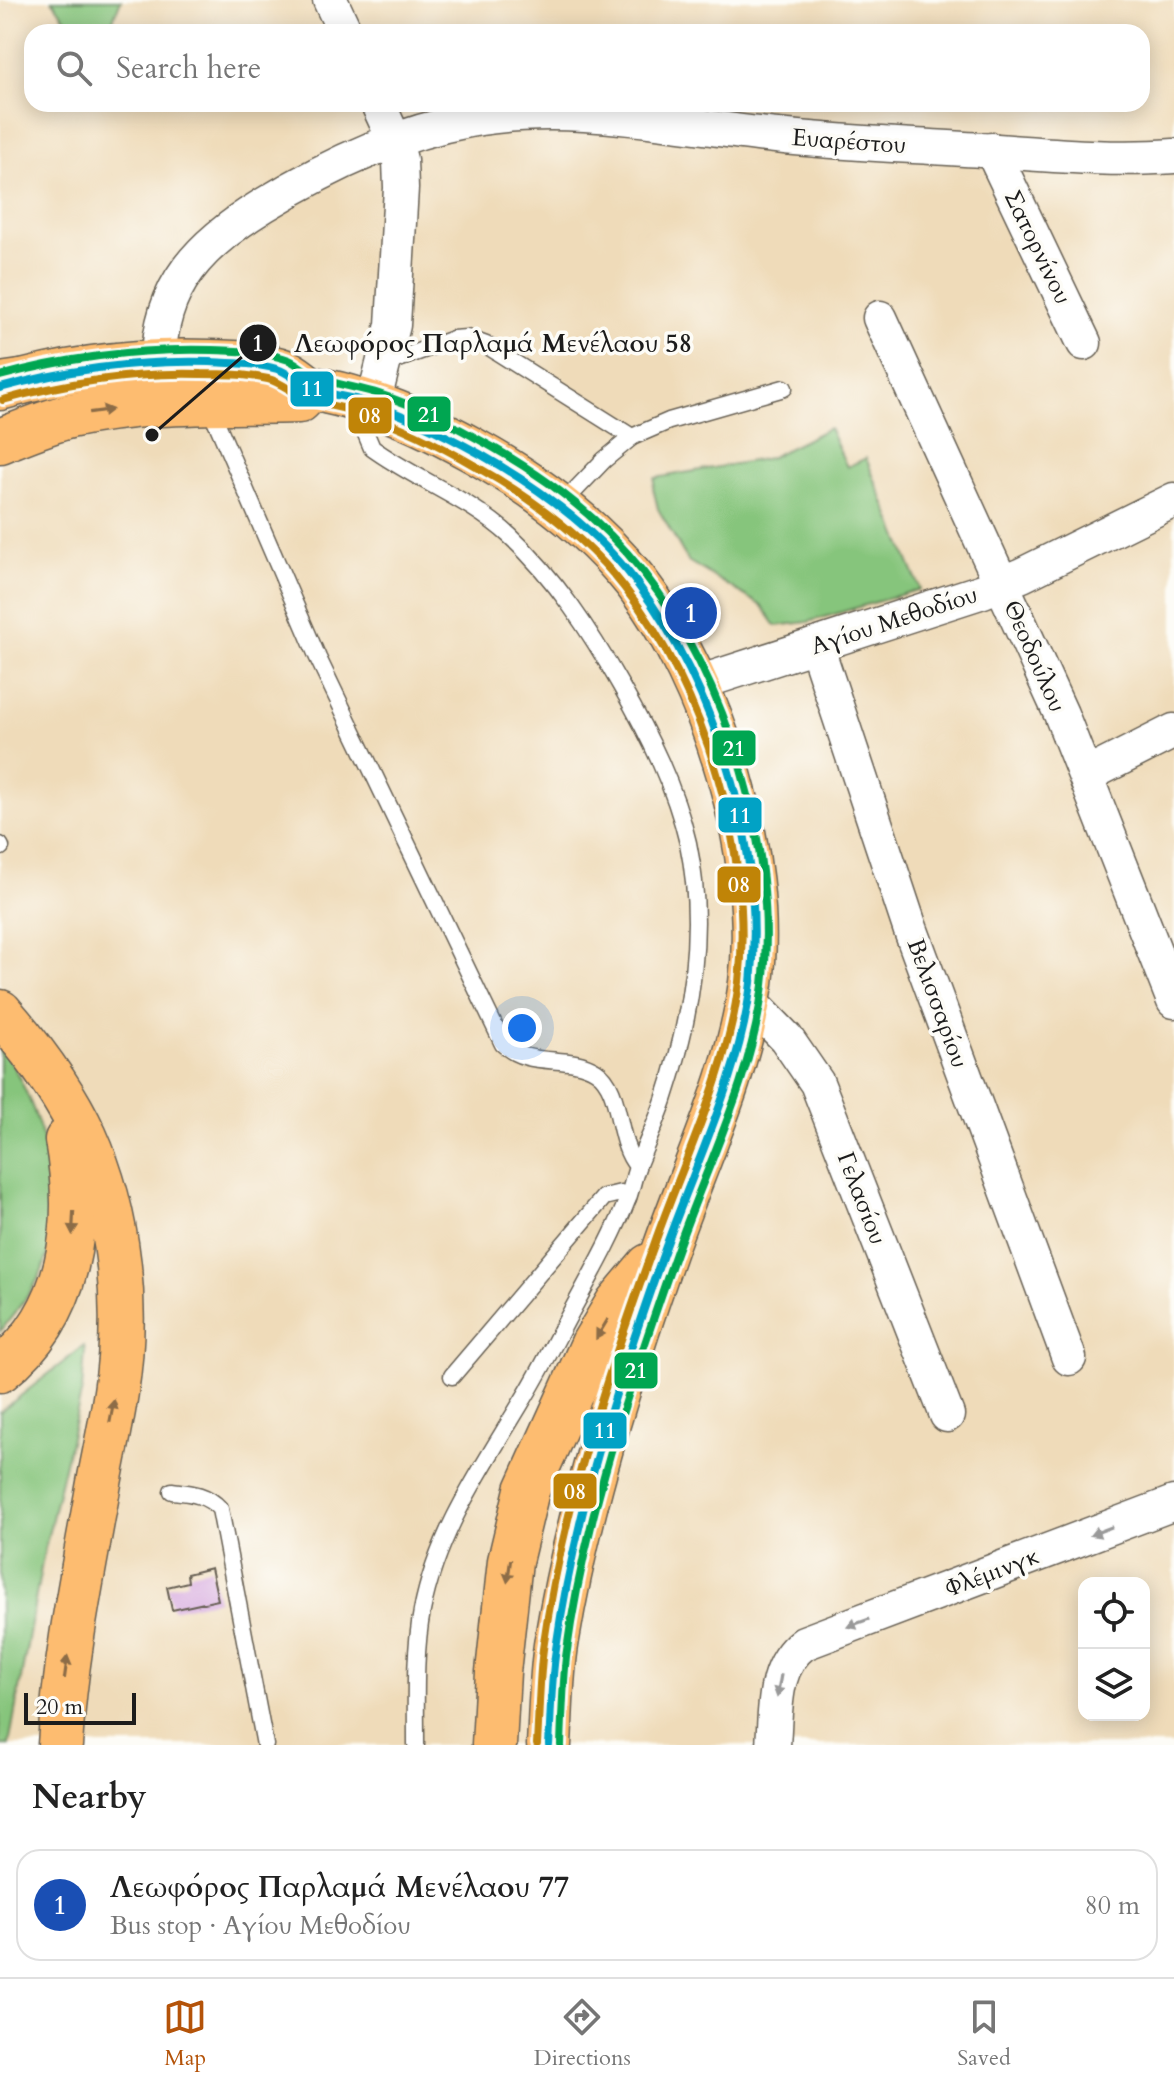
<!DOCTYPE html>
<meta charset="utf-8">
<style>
body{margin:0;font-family:Cardo,serif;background:#f6f6f6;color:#222}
.controls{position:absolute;right:24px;bottom:24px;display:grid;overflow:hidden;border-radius:16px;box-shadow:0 4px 20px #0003}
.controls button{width:72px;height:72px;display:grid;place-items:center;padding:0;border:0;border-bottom:2px solid #e0e0e0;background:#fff;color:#222;font:40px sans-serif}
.scale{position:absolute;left:24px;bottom:20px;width:112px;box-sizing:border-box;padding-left:8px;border:4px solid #1c1c1c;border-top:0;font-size:22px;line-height:28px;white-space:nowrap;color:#1c1c1c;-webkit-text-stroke:6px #fdfcf7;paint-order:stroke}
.you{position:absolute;left:522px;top:1028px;width:28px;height:28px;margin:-20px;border:6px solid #fff;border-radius:50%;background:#1a73e8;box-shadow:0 0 0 12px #1a73e833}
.badge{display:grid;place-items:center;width:52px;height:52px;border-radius:50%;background:#b45309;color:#fff;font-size:26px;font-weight:700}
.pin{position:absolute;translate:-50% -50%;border:4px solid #fff;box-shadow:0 2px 8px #0006}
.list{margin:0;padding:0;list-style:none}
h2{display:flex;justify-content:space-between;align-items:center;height:104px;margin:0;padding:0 32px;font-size:34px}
h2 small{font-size:26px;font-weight:400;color:#767676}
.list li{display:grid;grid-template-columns:52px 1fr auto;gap:24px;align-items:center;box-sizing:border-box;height:112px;margin:0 16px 16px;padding:0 16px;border:2px solid #e0e0e0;border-radius:24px}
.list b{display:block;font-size:30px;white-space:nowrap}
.list p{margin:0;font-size:26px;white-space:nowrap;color:#767676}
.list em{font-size:26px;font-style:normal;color:#767676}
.icon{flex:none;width:44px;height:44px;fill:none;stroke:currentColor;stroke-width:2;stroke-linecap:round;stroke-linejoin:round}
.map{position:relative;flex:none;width:1174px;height:1745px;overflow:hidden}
.search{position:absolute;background:#fff;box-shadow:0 4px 20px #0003;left:24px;right:24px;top:24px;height:88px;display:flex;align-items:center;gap:20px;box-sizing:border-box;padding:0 28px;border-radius:24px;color:#767676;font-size:30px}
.sheet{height:232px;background:#fff}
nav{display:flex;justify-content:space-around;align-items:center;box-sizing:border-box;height:112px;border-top:2px solid #e0e0e0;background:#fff;font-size:22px;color:#767676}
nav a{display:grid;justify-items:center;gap:4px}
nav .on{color:#b45309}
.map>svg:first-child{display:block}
.green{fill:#86c57c;stroke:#51704c;stroke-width:2}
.building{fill:#cf9adb}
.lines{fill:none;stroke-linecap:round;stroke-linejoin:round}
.lane-casing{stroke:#665f53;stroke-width:19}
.street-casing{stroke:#665f53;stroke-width:37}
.primary-casing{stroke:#665f53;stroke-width:47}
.highway-casing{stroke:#665f53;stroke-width:47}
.lane{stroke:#fff;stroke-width:16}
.street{stroke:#fff;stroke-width:34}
.primary{stroke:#fdbc70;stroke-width:44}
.highway{stroke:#fdbc70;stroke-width:44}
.bus-1-casing{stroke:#fdfcf7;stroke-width:14}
.bus-2-casing{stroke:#fdfcf7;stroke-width:14}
.bus-3-casing{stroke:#fdfcf7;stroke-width:14}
.bus-1{stroke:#01a2c5;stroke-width:8}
.bus-2{stroke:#c08407;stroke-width:8}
.bus-3{stroke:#00a651;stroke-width:8}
.oneway{fill:#8c6c46}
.oneway2{fill:#999}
.labels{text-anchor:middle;stroke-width:7;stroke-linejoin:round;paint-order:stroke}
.street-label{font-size:24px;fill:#1c1c1c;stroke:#fdfcf7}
.leader{fill:none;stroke:#1c1c1c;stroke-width:3}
.callout-dot{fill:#1c1c1c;stroke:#fdfcf7;stroke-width:3}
.mark-label{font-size:24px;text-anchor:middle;font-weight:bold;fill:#fff}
.callout-label{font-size:26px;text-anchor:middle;font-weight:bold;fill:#1c1c1c;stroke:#fdfcf7;stroke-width:7;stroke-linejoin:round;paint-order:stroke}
.line-badge{stroke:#fdfcf7;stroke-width:3}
.badge-label{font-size:22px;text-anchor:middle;font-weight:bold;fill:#fff}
</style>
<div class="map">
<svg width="1174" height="1745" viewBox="0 0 1174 1745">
<rect width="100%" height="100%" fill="#fdfcf7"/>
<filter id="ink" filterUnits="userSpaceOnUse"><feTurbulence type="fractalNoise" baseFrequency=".0125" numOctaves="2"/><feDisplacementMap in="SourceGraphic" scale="16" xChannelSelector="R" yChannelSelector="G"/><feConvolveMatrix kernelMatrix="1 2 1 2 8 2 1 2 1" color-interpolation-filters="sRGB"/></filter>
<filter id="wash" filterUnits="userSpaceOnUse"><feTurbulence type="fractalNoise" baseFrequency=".006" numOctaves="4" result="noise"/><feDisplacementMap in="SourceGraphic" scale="32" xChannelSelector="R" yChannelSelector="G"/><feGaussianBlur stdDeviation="1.8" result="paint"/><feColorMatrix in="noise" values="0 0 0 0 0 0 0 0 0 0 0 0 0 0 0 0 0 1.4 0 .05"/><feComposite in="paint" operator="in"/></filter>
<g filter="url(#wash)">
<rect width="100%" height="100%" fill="#efdbb9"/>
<g class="green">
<polygon points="52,0 121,0 108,32 75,32"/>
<polygon points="829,428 847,467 866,458 920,589 808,622 776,626 762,606 688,561 658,509 653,488 655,478 769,458"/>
<path d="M0,1044c38,59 67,145 46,216 -8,27 -29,49 -46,72z"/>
<polygon points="84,1346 85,1351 82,1390 43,1557 9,1745 0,1745 0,1412"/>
</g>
<g id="blocks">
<polygon class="building" points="211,1568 218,1600 172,1610 167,1587 188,1582 187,1574"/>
</g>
</g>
<g filter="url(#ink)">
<use href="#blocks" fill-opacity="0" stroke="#665f53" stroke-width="2"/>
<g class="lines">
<g class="lane-casing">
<g id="lane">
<polyline points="385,364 453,339 467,338 486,345 632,437"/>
<path d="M209,405l109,253 185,386c26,25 65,9 93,27 27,17 19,70 41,95"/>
<path d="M372,406l-6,28 6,14c44,32 98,51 138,88 46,43 80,95 111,150 28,49 54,101 67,157 18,85 3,176 -24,257 -7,21 -17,42 -25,62 -5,12 -7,25 -11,36 -15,39 -37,77 -57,114 -16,30 -32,62 -50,91 -40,67 -84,130 -99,208 -8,42 -6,92 -6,134"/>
<polyline points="561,505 604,460 632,437 669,421 784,388"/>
<polyline points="0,845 1,847"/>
<polyline points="452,1376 604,1197 621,1193 628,1198"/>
<path d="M172,1491c18,2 35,3 48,18l45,236"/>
</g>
</g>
<g class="street-casing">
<g id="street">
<polyline points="330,0 345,32"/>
<polyline points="992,150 1084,343"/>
<polyline points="880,318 1061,714 1174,1001"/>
<path d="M159,362c0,-77 43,-119 105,-157 62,-38 133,-72 205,-85 97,-18 193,3 289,14 74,9 149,11 223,16 64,4 128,11 193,6"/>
<polyline points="373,404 393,325 401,188 400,160 395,141 378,104"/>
<polyline points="816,645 910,928 1069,1358"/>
<polyline points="695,684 983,591 1022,575 1174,500"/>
<polyline points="1087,775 1174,731"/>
<polyline points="748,999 786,1038 817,1083 947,1415"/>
<path d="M773,1745c3,-36 -1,-78 31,-102l370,-140"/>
</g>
</g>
<g class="primary-casing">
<g id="primary">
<path d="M0,388c68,-20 139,-29 210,-26 26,1 52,1 76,10 10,4 15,11 24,16 3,1 16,3 19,4 15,3 31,8 46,13 34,11 65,27 96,44 62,34 121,77 165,133 77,100 131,275 115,401 -13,94 -55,177 -86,266 -44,126 -86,257 -108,390 -6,34 -6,71 -8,106"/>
<path d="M0,441c23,-9 46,-19 70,-25 75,-17 153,-13 229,-15l12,-12"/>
<polyline points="494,1745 498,1672 510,1561 527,1490 593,1344 617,1304 649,1266"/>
</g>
</g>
<g class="highway-casing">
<g id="highway">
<polyline points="0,385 21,382"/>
<path d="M0,1012c33,38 64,79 85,125 35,77 44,172 31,255 -5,34 -13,68 -19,102 -15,83 -32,166 -37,251"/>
<path d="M0,1370c72,-57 82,-146 67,-230"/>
</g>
</g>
<use href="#lane" class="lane"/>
<use href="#street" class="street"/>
<use href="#primary" class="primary"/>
<use href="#highway" class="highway"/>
<g class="bus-1-casing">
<path id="bus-1" d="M0,388c69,-19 138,-28 210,-26 22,1 45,1 67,7 13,4 21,14 33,19 17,7 39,8 56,14 40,13 78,32 114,52 58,33 116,75 156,128 80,106 130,268 115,401 -11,92 -55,179 -86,266 -46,129 -90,263 -109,400 -5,32 -5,64 -7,96"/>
</g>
<g class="bus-2-casing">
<path id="bus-2" d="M3,400c65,-18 131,-28 198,-26 22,0 45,0 67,5 16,4 26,16 42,21 18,6 37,8 55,14 40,13 76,32 112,53 55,31 108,70 147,120 80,101 130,266 115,395 -11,91 -55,177 -85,263 -47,130 -92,266 -111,404 -4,32 -4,64 -6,95"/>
</g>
<g class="bus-3-casing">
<path id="bus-3" d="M0,376c70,-19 140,-28 212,-26 26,1 53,1 77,10 10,4 16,12 25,16 14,7 47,12 65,18 41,13 78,33 115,54 56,32 109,73 149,124 84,106 136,278 120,413 -11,93 -56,180 -87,268 -46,131 -92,267 -110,404 -3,29 -4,59 -5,88"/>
</g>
<use href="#bus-1" class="bus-1"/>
<use href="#bus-2" class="bus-2"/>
<use href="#bus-3" class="bus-3"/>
</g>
<defs><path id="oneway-solid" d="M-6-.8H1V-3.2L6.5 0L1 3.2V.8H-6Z" transform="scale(2)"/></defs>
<g class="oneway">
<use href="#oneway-solid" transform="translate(101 411) rotate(-8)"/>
<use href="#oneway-solid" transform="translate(73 1223) rotate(93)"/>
<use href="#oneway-solid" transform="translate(602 1329) rotate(121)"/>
<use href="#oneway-solid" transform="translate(112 1411) rotate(-79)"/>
<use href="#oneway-solid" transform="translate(509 1571) rotate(98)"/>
<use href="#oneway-solid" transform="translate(66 1667) rotate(-82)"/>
</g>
<g class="oneway2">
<use href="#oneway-solid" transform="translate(1101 1531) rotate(159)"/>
<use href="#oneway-solid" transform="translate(858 1623) rotate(160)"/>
<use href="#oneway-solid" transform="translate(779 1686) rotate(100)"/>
</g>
</g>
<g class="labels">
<g class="street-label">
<text transform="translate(849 141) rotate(4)" y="8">Ευαρέστου</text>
<text transform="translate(1038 247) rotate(64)" y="8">Σατορνίνου</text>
<text transform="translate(894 620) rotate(-18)" y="8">Αγίου Μεθοδίου</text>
<text transform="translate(1035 656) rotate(66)" y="8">Θεοδούλου</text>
<text transform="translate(938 1003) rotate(70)" y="8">Βελισσαρίου</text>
<text transform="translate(862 1198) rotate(69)" y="8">Γελασίου</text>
<text transform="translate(992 1572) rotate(-21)" y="8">Φλέμινγκ</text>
</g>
</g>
<path class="leader" d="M152 435L258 343"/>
<g class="callout-dot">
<circle cx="152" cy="435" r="8"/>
<circle cx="258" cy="343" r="20"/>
</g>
<g class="mark-label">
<text x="258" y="351">1</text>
</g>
<g class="callout-label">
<text x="493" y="352">Λεωφόρος Παρλαμά Μενέλαου 58</text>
</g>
<g class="line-badge">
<rect x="289" y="370" width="46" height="38" rx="8" fill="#01a2c5"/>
<rect x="406" y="395" width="46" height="38" rx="8" fill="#00a651"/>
<rect x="347" y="396" width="46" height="39" rx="8" fill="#c08407"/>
<rect x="711" y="729" width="46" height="38" rx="8" fill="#00a651"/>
<rect x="717" y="796" width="46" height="38" rx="8" fill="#01a2c5"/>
<rect x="716" y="865" width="46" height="39" rx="8" fill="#c08407"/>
<rect x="613" y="1351" width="46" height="39" rx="8" fill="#00a651"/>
<rect x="582" y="1411" width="46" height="39" rx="8" fill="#01a2c5"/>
<rect x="552" y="1472" width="46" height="38" rx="8" fill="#c08407"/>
</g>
<g class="badge-label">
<text x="312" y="396">11</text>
<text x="429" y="422">21</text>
<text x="370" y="423">08</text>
<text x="734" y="756">21</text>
<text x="740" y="823">11</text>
<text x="739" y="892">08</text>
<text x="636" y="1378">21</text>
<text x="605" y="1438">11</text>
<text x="575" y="1499">08</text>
</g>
</svg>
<div class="controls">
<button><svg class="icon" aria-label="locate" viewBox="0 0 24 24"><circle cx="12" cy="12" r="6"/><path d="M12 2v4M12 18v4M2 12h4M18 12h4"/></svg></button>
<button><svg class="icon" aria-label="layers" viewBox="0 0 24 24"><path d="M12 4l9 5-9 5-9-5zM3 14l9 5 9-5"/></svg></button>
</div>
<div class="scale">20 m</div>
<div class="you"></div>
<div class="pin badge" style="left:691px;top:613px;background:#1a4fb4">1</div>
<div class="search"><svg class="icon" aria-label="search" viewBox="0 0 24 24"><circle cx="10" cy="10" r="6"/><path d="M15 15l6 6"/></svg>Search here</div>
</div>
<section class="sheet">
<h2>Nearby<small></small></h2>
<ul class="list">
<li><span class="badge" style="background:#1a4fb4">1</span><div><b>Λεωφόρος Παρλαμά Μενέλαου 77</b><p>Bus stop · Αγίου Μεθοδίου</p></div><em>80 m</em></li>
</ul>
</section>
<nav>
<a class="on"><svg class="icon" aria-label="map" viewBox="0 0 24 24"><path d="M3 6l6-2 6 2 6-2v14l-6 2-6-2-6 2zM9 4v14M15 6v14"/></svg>Map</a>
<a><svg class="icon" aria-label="directions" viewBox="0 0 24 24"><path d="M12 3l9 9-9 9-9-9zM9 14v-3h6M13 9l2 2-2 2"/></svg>Directions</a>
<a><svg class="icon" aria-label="saved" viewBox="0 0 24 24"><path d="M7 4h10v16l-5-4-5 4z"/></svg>Saved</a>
</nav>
